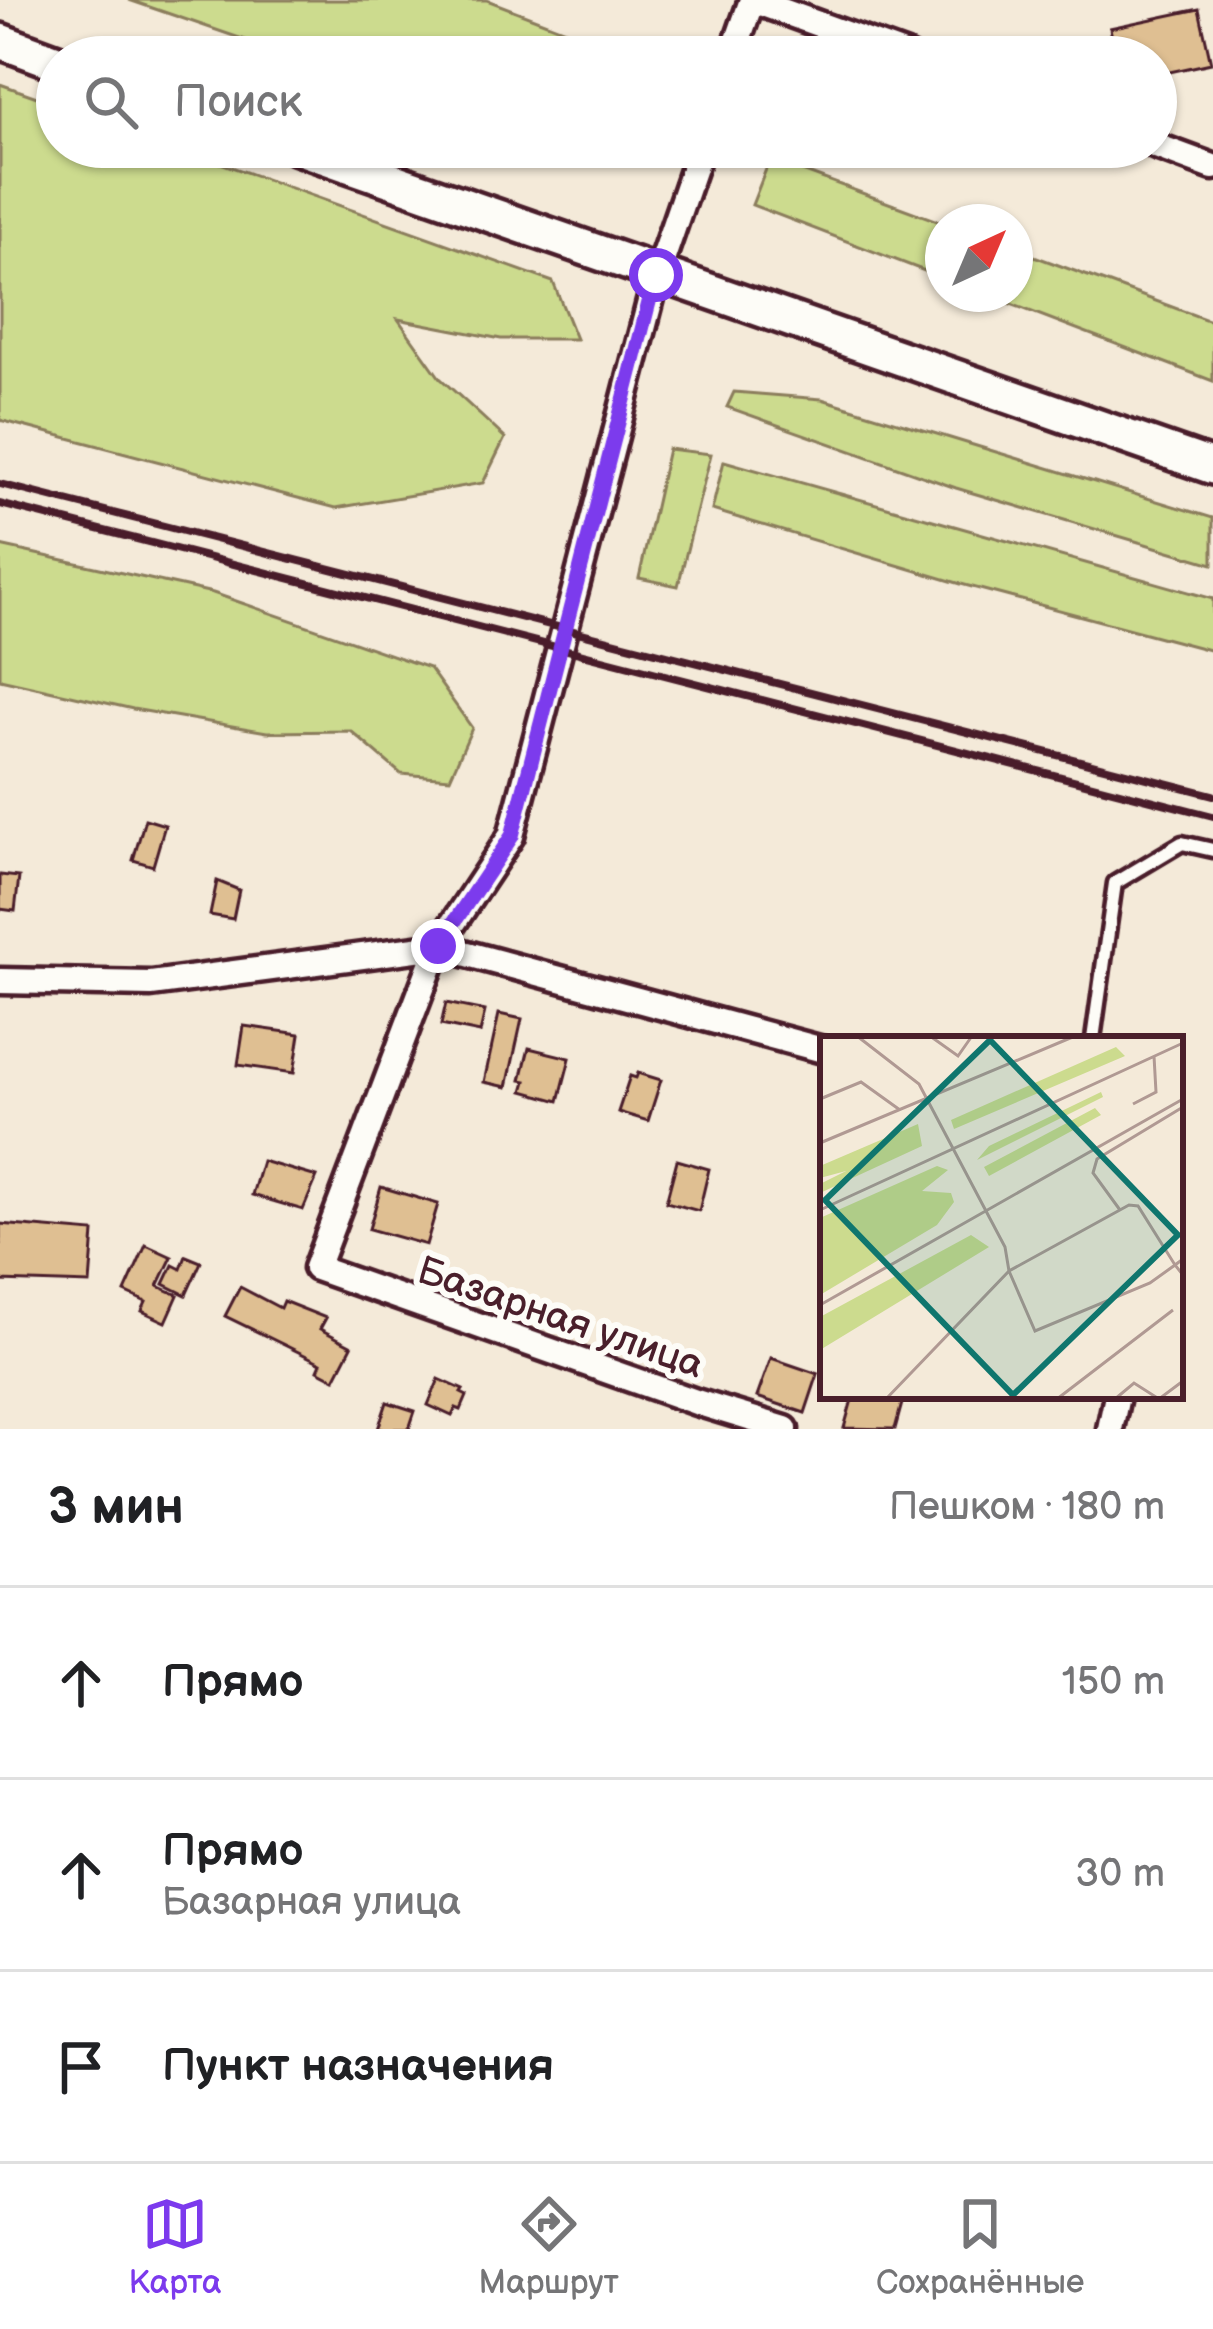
<!DOCTYPE html>
<html lang="ru">
<meta charset="utf-8">
<style>
body{margin:0;font-family:"Balsamiq Sans",sans-serif;background:#f2f2f2;color:#202124}
.compass{position:absolute;left:925px;top:204px;width:108px;height:108px;border-radius:50%;background:#fff;box-shadow:0 3px 9px #0004;rotate:44deg}
.stop{position:absolute;width:36px;height:36px;margin:-27px;border:9px solid #7c3aed;border-radius:50%;background:#fff}
.stop.end{background:#7c3aed;border-color:#fff;box-shadow:0 3px 12px #0008}
.list{margin:0;padding:0;list-style:none}
h2{display:flex;justify-content:space-between;align-items:center;height:156px;margin:0;padding:0 48px;font-size:51px}
h2 small{font-size:39px;font-weight:400;color:#757577}
.list li{display:grid;grid-template-columns:78px 1fr auto;gap:36px;align-items:center;box-sizing:border-box;height:192px;padding:0 48px;border-top:3px solid #e0e0e0}
.list b{display:block;font-size:45px;white-space:nowrap}
.list p{margin:0;font-size:39px;white-space:nowrap;color:#757577}
.list em{font-size:39px;font-style:normal;color:#757577}
.icon{flex:none;width:66px;height:66px;fill:none;stroke:currentColor;stroke-width:2;stroke-linecap:round;stroke-linejoin:round}
.map{position:relative;flex:none;width:1213px;height:1429px;overflow:hidden}
.search{position:absolute;background:#fff;box-shadow:0 3px 9px #0004;left:36px;right:36px;top:36px;height:132px;display:flex;align-items:center;gap:30px;box-sizing:border-box;padding:0 42px;border-radius:66px;color:#757577;font-size:45px}
.sheet{height:732px;background:#fff}
nav{display:flex;justify-content:space-around;align-items:center;box-sizing:border-box;height:168px;border-top:3px solid #e0e0e0;background:#fff;font-size:33px;color:#757577}
nav a{display:grid;justify-items:center;gap:6px}
nav .on{color:#7c3aed}
.map>svg:first-child{display:block}
.green{fill:#ccdb8e;stroke:#8b7d5c;stroke-width:3}
.building{fill:#dfbf92;stroke:#4a1f2b;stroke-width:3}
.lines{fill:none;stroke-linecap:round;stroke-linejoin:round}
.service-casing{stroke:#4a1f2b;stroke-width:21}
.minor-casing{stroke:#4a1f2b;stroke-width:33}
.secondary-casing{stroke:#4a1f2b;stroke-width:42}
.service{stroke:#fdfcf7;stroke-width:12}
.minor{stroke:#fdfcf7;stroke-width:24}
.secondary{stroke:#fdfcf7;stroke-width:33}
.rail{stroke:#4a1f2b;stroke-width:8}
.route{stroke:#7c3aed;stroke-width:15}
.labels{text-anchor:middle;stroke-width:12;stroke-linejoin:round;paint-order:stroke}
.street-label{font-size:39px;fill:#4a1f2b;stroke:#fdfcf7}
.inset-road{fill:none;stroke:#b09993;stroke-width:3}
.view{fill:#0f766e;fill-opacity:0.15;stroke:#0f766e;stroke-width:6}
.inset-edge{fill:none;stroke:#4a1f2b;stroke-width:6}
</style>
<div class="map">
<svg width="1213" height="1429" viewBox="0 0 1213 1429">
<rect width="100%" height="100%" fill="#f4ead9"/>
<filter id="ink" filterUnits="userSpaceOnUse"><feTurbulence type="fractalNoise" baseFrequency=".00833" numOctaves="2"/><feDisplacementMap in="SourceGraphic" scale="24" xChannelSelector="R" yChannelSelector="G"/><feConvolveMatrix kernelMatrix="1 2 1 2 8 2 1 2 1" color-interpolation-filters="sRGB"/></filter>
<g filter="url(#ink)">
<g class="green">
<polygon points="129,0 487,0 630,55 295,57"/>
<polygon points="0,84 57,104 57,147 176,147 553,282 576,339 501,339 398,319 440,378 505,438 483,483 336,508 0,420"/>
<polygon points="770,159 943,223 943,278 752,205"/>
<polygon points="1015,249 1213,322 1213,381 985,294 1015,294"/>
<polygon points="734,392 822,399 1213,518 1213,564 956,488 727,407"/>
<polygon points="668,449 711,454 678,586 639,578"/>
<polygon points="724,461 1213,599 1213,651 961,584 712,510"/>
<polygon points="0,546 213,593 429,668 472,728 450,778 401,774 351,731 267,732 133,709 0,679"/>
</g>
<g class="building">
<polygon points="1199,9 1211,63 1156,75 1156,57 1116,57 1110,28"/>
<polygon points="145,819 165,825 153,866 133,860"/>
<polygon points="0,875 19,877 15,911 0,909"/>
<polygon points="217,881 239,890 233,919 210,915"/>
<polygon points="446,1003 485,1011 480,1033 441,1025"/>
<polygon points="499,1014 522,1019 507,1087 484,1082"/>
<polygon points="244,1026 300,1034 294,1073 238,1065"/>
<polygon points="529,1048 570,1058 559,1101 523,1091 526,1081 521,1080"/>
<polygon points="638,1073 661,1080 648,1121 618,1112 630,1076 636,1078"/>
<polygon points="677,1160 709,1169 699,1211 666,1202"/>
<polygon points="262,1161 317,1177 303,1210 252,1195"/>
<polygon points="381,1187 438,1204 426,1245 369,1229"/>
<polygon points="0,1224 94,1232 90,1284 0,1281"/>
<polygon points="146,1245 172,1257 158,1286 178,1295 166,1322 142,1311 146,1302 125,1292"/>
<polygon points="186,1256 201,1262 186,1295 164,1284 173,1265 181,1269"/>
<polygon points="240,1287 280,1308 283,1301 326,1318 320,1329 352,1346 335,1379 318,1370 321,1363 225,1316"/>
<polygon points="771,1358 818,1374 805,1413 757,1397"/>
<polygon points="439,1379 463,1390 461,1393 467,1396 461,1410 456,1408 452,1416 428,1405"/>
<polygon points="853,1396 904,1396 895,1429 844,1428"/>
<polygon points="387,1402 415,1411 409,1429 378,1429"/>
</g>
<g class="lines">
<g class="service-casing">
<polyline id="service" points="1093,1039 1115,883 1182,843 1213,850"/>
</g>
<g class="minor-casing">
<g id="minor">
<polyline points="752,0 909,57"/>
<polyline points="732,57 752,0"/>
<polyline points="1156,146 1213,167"/>
<polyline points="0,981 151,984 438,946 511,836 657,275 701,147"/>
<polyline points="785,1429 696,1402 316,1268 438,946 823,1050"/>
<polyline points="1110,1429 1117,1396"/>
</g>
</g>
<g class="secondary-casing">
<g id="secondary">
<polyline points="0,41 57,62"/>
<polyline points="297,147 1213,467"/>
</g>
</g>
<use href="#service" class="service"/>
<use href="#minor" class="minor"/>
<use href="#secondary" class="secondary"/>
<g class="rail">
<polyline points="0,484 1213,795"/>
<polyline points="0,504 1213,816"/>
</g>
</g>
</g>
<g class="lines" filter="url(#ink)">
<polyline class="route" points="438,946 512,836 656,275"/>
</g>
<g class="labels">
<g class="street-label">
<text transform="translate(561 1316) rotate(19)" y="14">Базарная улица</text>
</g>
</g>
<g transform="translate(820 1036)">
<rect width="363" height="363" fill="#f4ead9"/>
<path d="M296,11l9,9 -171,73 -3,-9zM281,56l2,5 -126,63 12,-14zM275,72l6,7 -112,61 -5,-9zM98,88l4,22 -102,47v-9l26,-13 -26,7v-12zM117,130l11,4 -26,21 29,2 3,9 -17,23 -117,70v-77zM151,199l18,12 -169,103v-33z" fill="#ccdb8e"/>
<path class="inset-road" d="M37,0l62,48 86,163 4,24 -123,128M110,0l28,20 14,-20M0,63l41,-17 39,28M313,68l23,-12 -2,-36M0,107l255,-107M0,174l363,-167M300,174l-27,-37 4,-14 86,-52M363,223l-8,6 -25,18 -115,48 -26,-60 120,-66 9,1 37,59 8,10M0,269l363,-206M237,363l116,-89M295,363l19,-16 25,16 24,-18"/>
<path class="view" d="M170,4l188,195 -165,160 -188,-195z"/>
<rect width="363" height="363" class="inset-edge"/>
</g>
</svg>
<svg class="compass" viewBox="-18 -18 36 36"><path d="M0-13l5 13h-10z" fill="#e53935"/><path d="M0 13l5-13h-10z" fill="#757577"/></svg>
<div class="stop" style="left:656px;top:275px"></div>
<div class="stop end" style="left:438px;top:946px"></div>
<div class="search"><svg class="icon" aria-label="search" viewBox="0 0 24 24"><circle cx="10" cy="10" r="6"/><path d="M15 15l6 6"/></svg>Поиск</div>
</div>
<section class="sheet">
<h2>3 мин<small>Пешком · 180 m</small></h2>
<ul class="list">
<li><svg class="icon" aria-label="ahead" viewBox="0 0 24 24"><path d="M12 20V5M6 11l6-6 6 6"/></svg><div><b>Прямо</b></div><em>150 m</em></li>
<li><svg class="icon" aria-label="ahead" viewBox="0 0 24 24"><path d="M12 20V5M6 11l6-6 6 6"/></svg><div><b>Прямо</b><p>Базарная улица</p></div><em>30 m</em></li>
<li><svg class="icon" aria-label="arrive" viewBox="0 0 24 24"><path d="M6 21V4h12l-3 4 3 4H6"/></svg><div><b>Пункт назначения</b></div></li>
</ul>
</section>
<nav>
<a class="on"><svg class="icon" aria-label="map" viewBox="0 0 24 24"><path d="M3 6l6-2 6 2 6-2v14l-6 2-6-2-6 2zM9 4v14M15 6v14"/></svg>Карта</a>
<a><svg class="icon" aria-label="directions" viewBox="0 0 24 24"><path d="M12 3l9 9-9 9-9-9zM9 14v-3h6M13 9l2 2-2 2"/></svg>Маршрут</a>
<a><svg class="icon" aria-label="saved" viewBox="0 0 24 24"><path d="M7 4h10v16l-5-4-5 4z"/></svg>Сохранённые</a>
</nav>
